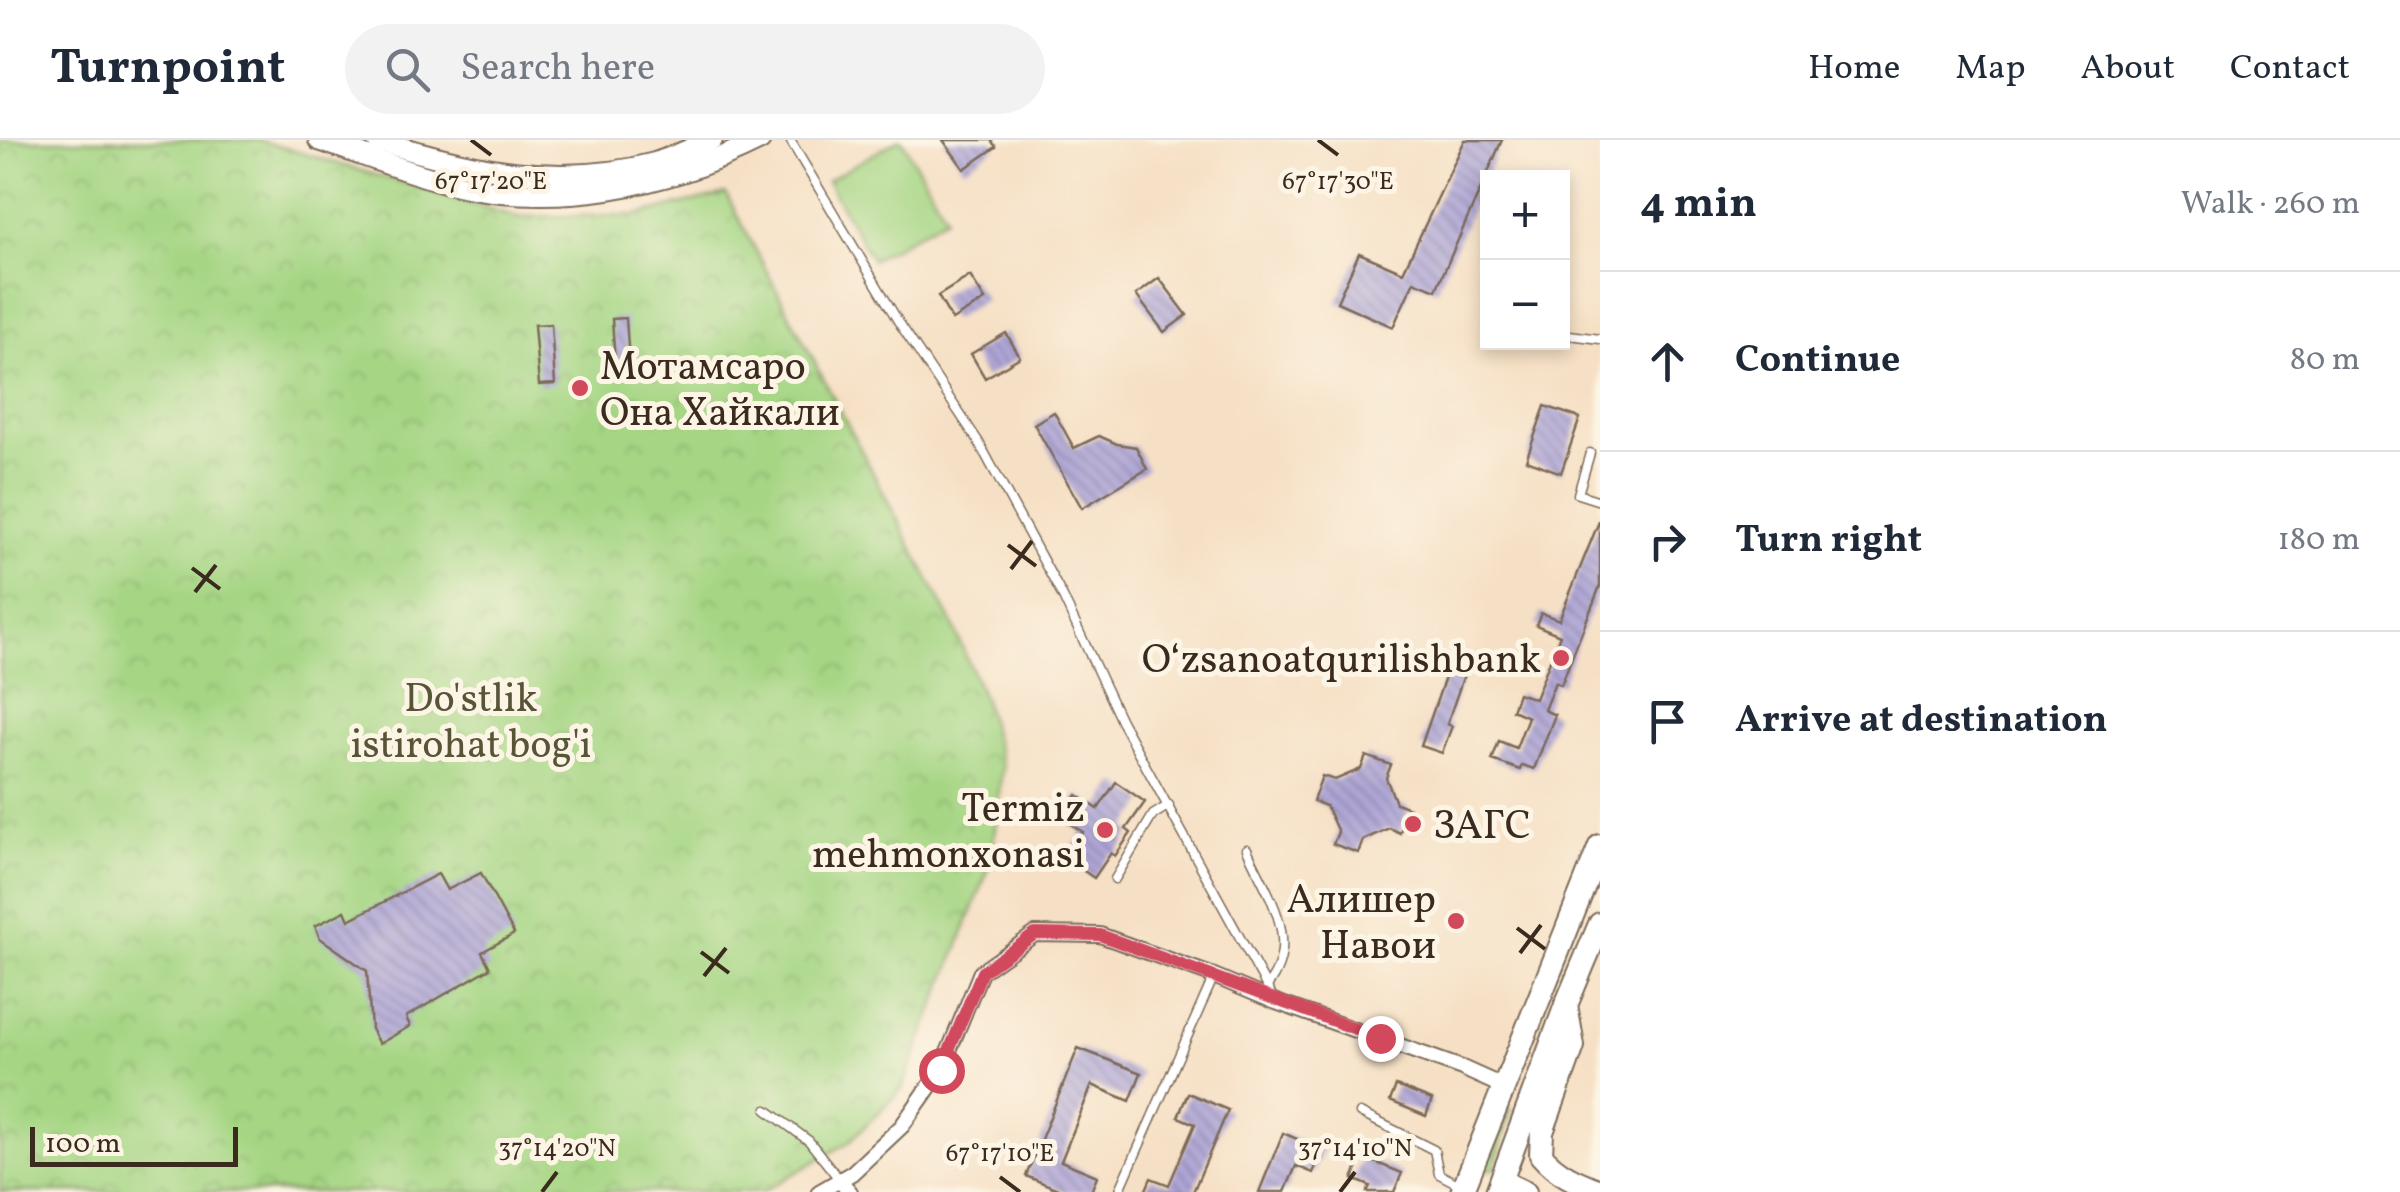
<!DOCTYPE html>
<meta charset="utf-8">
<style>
body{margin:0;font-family:Vollkorn,serif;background:#f2f2f3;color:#1f2937}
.controls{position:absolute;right:30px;top:30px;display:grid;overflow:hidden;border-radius:0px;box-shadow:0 5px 15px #0003}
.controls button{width:90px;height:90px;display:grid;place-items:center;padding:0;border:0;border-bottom:2px solid #e0e1e3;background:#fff;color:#1f2937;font:50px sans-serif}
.scale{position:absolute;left:30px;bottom:25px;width:208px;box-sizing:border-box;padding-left:10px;border:5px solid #3b2a1e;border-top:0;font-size:28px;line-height:35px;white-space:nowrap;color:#3b2a1e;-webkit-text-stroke:8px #fcf5e5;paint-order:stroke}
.stop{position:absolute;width:30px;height:30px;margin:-22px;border:8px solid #d1495b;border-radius:50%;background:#fff}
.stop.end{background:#d1495b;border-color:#fff;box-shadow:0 2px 10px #0008}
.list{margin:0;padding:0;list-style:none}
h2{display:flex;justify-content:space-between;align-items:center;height:130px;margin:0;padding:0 40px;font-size:42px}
h2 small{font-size:32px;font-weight:400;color:#747a83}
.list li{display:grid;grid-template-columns:65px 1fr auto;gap:30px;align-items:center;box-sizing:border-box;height:180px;padding:0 40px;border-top:2px solid #e0e1e3}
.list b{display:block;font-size:38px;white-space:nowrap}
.list em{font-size:32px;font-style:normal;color:#747a83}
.icon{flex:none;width:55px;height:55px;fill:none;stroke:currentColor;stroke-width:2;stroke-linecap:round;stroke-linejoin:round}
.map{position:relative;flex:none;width:1600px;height:1052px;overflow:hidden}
header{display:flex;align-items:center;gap:60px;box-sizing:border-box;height:140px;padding:0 50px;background:#fff;border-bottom:2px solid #e0e1e3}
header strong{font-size:48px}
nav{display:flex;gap:55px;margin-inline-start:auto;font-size:35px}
.search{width:700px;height:90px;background:#f2f2f3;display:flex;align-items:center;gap:25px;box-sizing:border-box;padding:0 35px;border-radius:55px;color:#747a83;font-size:38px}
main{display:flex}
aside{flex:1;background:#fff}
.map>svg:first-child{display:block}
.grass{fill:url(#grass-dots);stroke:#708051;stroke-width:2.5}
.park{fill:url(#park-crowns);stroke:#708051;stroke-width:2.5}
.garden{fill:#a6d684;stroke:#708051;stroke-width:2.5}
.building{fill:url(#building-back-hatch)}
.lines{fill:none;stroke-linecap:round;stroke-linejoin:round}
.lane-casing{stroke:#7c6a58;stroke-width:11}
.street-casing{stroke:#7c6a58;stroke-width:18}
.secondary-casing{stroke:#7c6a58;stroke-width:24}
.primary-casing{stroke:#7c6a58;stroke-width:26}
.lane{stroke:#fff;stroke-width:8}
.street{stroke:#fff;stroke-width:14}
.secondary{stroke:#fff;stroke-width:20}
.primary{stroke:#fff;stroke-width:22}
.route{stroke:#d1495b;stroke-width:12}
.ticks{fill:none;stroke:#3b2a1e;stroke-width:4}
.poi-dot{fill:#d1495b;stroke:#fcf5e5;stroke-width:4}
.labels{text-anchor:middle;stroke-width:10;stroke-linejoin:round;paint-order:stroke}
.poi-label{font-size:40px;fill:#3b2a1e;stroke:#fcf5e5;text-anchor:end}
.park-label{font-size:40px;fill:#565538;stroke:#fcf5e5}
.ticks-label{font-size:25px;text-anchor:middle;fill:#3b2a1e;stroke:#fcf5e5;stroke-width:10;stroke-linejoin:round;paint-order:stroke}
</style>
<header>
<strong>Turnpoint</strong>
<div class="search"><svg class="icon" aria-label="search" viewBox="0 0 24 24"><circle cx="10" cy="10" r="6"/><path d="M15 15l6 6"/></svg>Search here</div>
<nav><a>Home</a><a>Map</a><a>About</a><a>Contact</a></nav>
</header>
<main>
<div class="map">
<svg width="1600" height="1052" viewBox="0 0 1600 1052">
<defs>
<pattern id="grass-dots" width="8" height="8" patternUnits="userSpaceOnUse" patternTransform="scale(2.5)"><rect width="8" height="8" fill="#a6d684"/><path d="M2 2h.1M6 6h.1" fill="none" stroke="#90b872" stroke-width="1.8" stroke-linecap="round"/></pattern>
<pattern id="park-crowns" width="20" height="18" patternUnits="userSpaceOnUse" patternTransform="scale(2.5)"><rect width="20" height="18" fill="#a6d684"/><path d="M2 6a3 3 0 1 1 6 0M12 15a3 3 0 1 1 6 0" fill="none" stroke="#90b872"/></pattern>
<pattern id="building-back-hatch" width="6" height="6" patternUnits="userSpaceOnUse" patternTransform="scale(2.5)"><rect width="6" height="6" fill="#aea5d6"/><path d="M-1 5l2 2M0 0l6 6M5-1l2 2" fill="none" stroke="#8f87ad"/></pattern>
</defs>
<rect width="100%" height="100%" fill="#fcf5e5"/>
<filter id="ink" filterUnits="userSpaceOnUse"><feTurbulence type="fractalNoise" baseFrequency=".01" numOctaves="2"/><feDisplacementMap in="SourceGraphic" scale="20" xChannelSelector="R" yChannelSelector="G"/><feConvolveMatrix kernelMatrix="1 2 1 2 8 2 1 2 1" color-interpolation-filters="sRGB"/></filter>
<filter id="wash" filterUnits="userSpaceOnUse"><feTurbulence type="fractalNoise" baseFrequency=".0048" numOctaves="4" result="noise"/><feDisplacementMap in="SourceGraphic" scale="40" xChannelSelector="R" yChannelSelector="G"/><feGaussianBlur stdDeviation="2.25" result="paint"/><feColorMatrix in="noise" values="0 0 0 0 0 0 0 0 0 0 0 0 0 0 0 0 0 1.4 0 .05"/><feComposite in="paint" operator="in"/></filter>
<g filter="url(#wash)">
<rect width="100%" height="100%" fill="#f6e0c5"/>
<polygon class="grass" points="1506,967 1511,969 1494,1029 1481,1030"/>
<polygon class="park" points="0,0 258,0 517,77 637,75 726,54 953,485 984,560 1002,627 991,723 902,949 849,1002 762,1052 0,1052"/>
<polygon class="garden" points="898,0 902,0 946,77 872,120 827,41"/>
<g id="blocks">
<g class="building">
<polygon points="943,0 991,0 996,7 964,29"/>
<polygon points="1465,0 1502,0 1436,150 1414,141 1393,187 1337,162 1359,113 1403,132"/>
<polygon points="970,136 985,160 952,180 938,156"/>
<polygon points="1159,138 1187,175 1164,192 1136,155"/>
<polygon points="626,178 630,236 616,237 612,179"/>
<polygon points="551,184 555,244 539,245 534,185"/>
<polygon points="1006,193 1020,217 985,238 971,214"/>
<polygon points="1545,266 1580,278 1561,333 1526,320"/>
<polygon points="1054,272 1074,308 1099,296 1117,304 1136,307 1147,329 1082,368 1034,284"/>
<polygon points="1600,379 1600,446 1561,545 1555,542 1544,570 1555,575 1534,629 1522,625 1520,630 1492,620 1499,601 1516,608 1528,577 1512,570 1518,553 1535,559 1560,495 1536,485 1541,473 1559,480"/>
<polygon points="1452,517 1468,523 1447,584 1452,586 1442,613 1421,606"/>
<polygon points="1366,616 1391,625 1386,638 1396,663 1409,668 1400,693 1389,688 1363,700 1358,713 1333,704 1338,692 1326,666 1313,661 1322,636 1335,640 1361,629"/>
<polygon points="1116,642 1145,662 1126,689 1131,693 1115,716 1111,713 1094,738 1065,718 1083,692 1061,678 1077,655 1098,669"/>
<polygon points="481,733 514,794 482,812 490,828 406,877 410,886 379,904 371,889 367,831 320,798 315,786 345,771 349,780 438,734 447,750"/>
<polygon points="1078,908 1141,933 1130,961 1092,945 1061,1021 1097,1036 1091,1052 1065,1052 1026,1036"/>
<polygon points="1396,946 1432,960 1426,976 1390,961"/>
<polygon points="1188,953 1228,970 1193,1052 1145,1052 1151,1038 1169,1045 1195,984 1178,977"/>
<polygon points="1283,993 1323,1010 1313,1033 1296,1026 1285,1052 1259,1052"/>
<polygon points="1362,1017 1402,1033 1394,1052 1367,1052 1370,1046 1353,1039"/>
</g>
</g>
</g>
<g filter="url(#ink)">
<use href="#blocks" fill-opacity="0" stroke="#7c6a58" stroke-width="2.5"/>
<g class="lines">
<g class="lane-casing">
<g id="lane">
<polyline points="790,0 898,181 978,301 1063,457 1121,581 1273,858"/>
<polyline points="1562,194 1600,199"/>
<polyline points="1590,313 1578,354 1600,361"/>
<path d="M1247,709c20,46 56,91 20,137"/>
<polyline points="1115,739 1153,675 1169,665"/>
<polyline points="767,970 809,1001 839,1039"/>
<polyline points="1360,973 1434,1010 1439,1034 1460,1045"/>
<polyline points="1119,1052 1214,836"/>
</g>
</g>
<g class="street-casing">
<g id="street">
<polyline points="839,1040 850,1052"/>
<polyline points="819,1052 852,1033 902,986 941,930 981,832 1035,794 1100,795 1214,836 1276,862 1462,928 1502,946"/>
</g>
</g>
<g class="secondary-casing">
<g id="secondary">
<path d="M319,0c43,14 86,32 130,43 105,26 217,4 311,-43"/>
<path d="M377,0c92,29 181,49 278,23 19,-6 38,-15 57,-23"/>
<polyline points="1503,1041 1526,1052"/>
</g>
</g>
<g class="primary-casing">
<g id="primary">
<path d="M1566,865l7,41 -31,86 -1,23c16,19 36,27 59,36"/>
<polyline points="1462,1052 1600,706"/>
<polyline points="1497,1052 1566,865 1600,784"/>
</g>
</g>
<use href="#lane" class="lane"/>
<use href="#street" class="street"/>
<use href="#secondary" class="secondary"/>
<use href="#primary" class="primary"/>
</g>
</g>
<g class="lines" filter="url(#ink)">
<polyline class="route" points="941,930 982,832 1035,794 1100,795 1380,898"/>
</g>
<path class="ticks" d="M471,0l20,15M1318,0l20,15M1008,405l28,21M192,428l28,21M1011,429l21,-28M195,452l21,-27M1517,788l28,21M701,812l28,21M1520,813l21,-28M704,836l22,-28M1000,1037l20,15M542,1052l15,-20M1340,1052l15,-20"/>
<g class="poi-dot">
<circle cx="580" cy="248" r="10"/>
<circle cx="1561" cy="518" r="10"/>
<circle cx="1413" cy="684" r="10"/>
<circle cx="1105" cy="690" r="10"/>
<circle cx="1456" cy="781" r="10"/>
</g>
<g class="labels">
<g class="poi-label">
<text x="600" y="239" text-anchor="start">Мотамсаро<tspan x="600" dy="46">Она Хайкали</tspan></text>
<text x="1541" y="532">Oʻzsanoatqurilishbank</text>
<text x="1085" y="681">Termiz<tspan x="1085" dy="46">mehmonxonasi</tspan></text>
<text x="1433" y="698" text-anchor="start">ЗАГС</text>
<text x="1436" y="772">Алишер<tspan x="1436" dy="46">Навои</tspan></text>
</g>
<g class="park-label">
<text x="471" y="571">Do'stlik<tspan x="471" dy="46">istirohat bog'i</tspan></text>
</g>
</g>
<g class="ticks-label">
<text x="491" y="49">67°17'20"E</text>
<text x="1338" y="49">67°17'30"E</text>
<text x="557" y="1016">37°14'20"N</text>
<text x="1355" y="1016">37°14'10"N</text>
<text x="1000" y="1021">67°17'10"E</text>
</g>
</svg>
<div class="controls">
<button>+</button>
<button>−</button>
</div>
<div class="scale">100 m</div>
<div class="stop" style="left:941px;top:930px"></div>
<div class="stop end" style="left:1380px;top:898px"></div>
</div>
<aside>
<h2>4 min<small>Walk · 260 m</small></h2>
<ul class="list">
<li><svg class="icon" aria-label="ahead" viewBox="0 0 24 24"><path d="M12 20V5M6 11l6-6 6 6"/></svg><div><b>Continue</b></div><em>80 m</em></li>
<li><svg class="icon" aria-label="right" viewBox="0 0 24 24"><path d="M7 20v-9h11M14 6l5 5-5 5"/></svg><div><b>Turn right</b></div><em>180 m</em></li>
<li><svg class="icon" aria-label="arrive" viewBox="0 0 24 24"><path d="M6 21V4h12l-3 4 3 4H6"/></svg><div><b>Arrive at destination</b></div></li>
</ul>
</aside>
</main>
